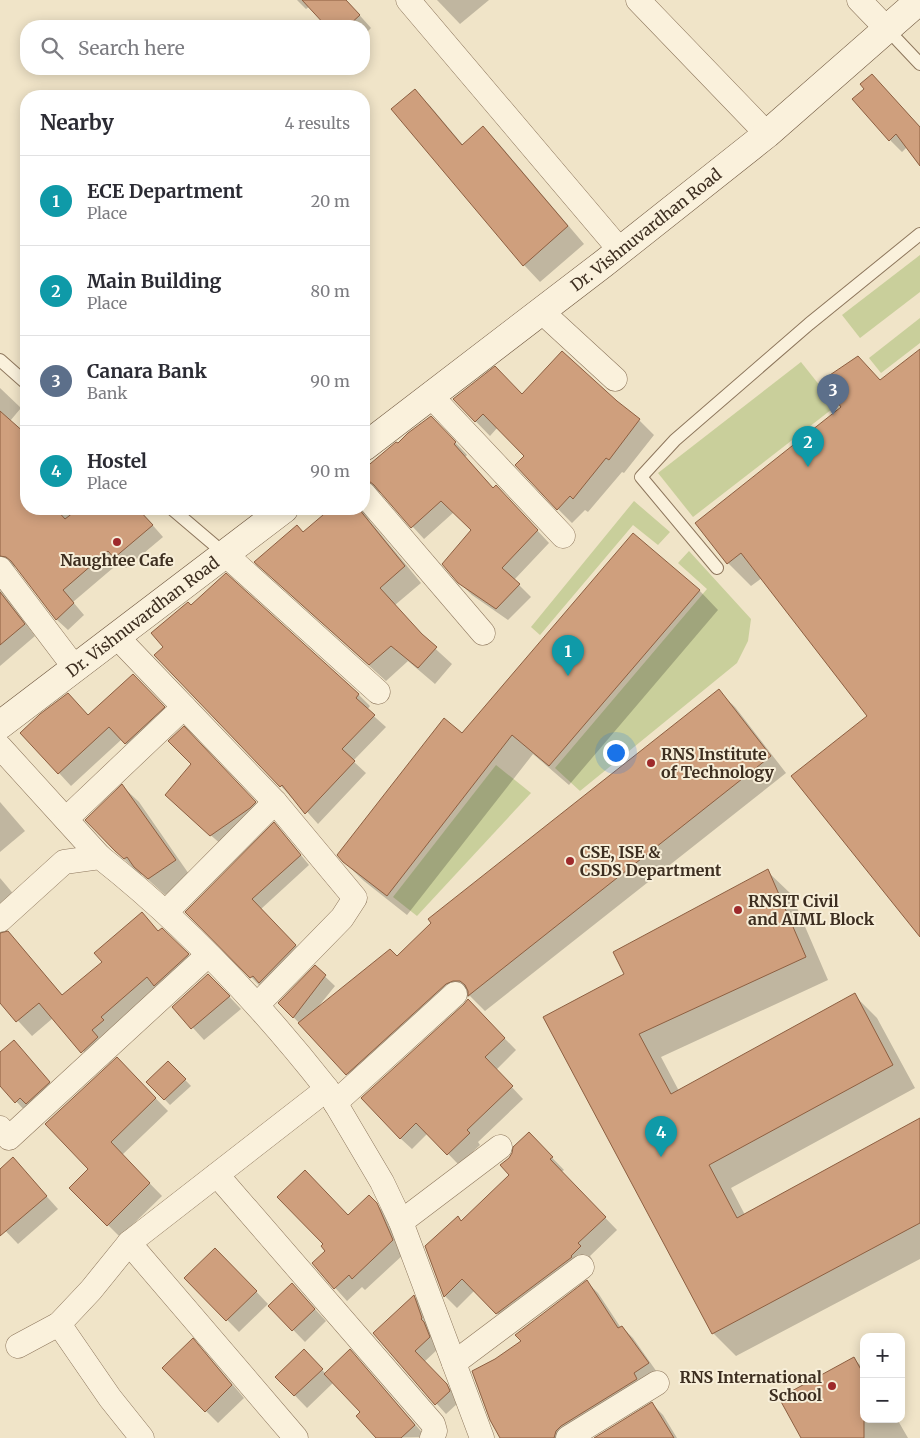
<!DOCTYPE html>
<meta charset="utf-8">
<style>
body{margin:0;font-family:Merriweather,serif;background:#f7f7f7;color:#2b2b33}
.controls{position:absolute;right:15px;bottom:15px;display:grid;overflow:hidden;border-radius:10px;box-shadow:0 2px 12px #0003}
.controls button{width:45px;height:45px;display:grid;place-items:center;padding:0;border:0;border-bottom:1px solid #e1e1e2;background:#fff;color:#2b2b33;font:25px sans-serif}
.you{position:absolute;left:615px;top:752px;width:18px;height:18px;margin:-12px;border:4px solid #fff;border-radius:50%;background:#1a73e8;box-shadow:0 0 0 8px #1a73e833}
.badge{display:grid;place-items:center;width:32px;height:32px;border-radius:50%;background:#9e2a2b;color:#fff;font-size:16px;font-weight:700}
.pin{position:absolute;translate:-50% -41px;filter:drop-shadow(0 1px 2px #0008)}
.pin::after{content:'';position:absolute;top:26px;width:18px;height:15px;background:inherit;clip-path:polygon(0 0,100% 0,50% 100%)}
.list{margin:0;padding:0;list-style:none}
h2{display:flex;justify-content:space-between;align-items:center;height:65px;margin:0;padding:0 20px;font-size:21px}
h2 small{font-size:16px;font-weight:400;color:#7c7c81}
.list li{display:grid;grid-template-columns:32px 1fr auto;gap:15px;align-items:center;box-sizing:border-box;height:90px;padding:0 20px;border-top:1px solid #e1e1e2}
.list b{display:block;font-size:19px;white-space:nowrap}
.list p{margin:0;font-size:16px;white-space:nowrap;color:#7c7c81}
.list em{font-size:16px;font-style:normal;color:#7c7c81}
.icon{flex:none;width:28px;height:28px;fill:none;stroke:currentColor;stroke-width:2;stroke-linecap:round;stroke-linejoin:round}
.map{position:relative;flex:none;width:920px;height:1438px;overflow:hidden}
.search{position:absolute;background:#fff;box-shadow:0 2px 12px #0003;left:20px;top:20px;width:350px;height:55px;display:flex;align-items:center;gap:12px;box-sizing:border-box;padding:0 18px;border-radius:20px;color:#7c7c81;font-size:19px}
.panel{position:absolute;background:#fff;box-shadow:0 2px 12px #0003;left:20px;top:90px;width:350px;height:425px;border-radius:20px}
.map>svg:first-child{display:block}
.green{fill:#c9cf9b}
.shadow{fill:#0003}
.building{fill:#cf9f7d;stroke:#8d5f41}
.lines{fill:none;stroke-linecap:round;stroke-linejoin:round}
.service-casing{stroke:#8d765c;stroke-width:14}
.minor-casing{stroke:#8d765c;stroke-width:25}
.secondary-casing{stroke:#6f573f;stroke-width:29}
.service{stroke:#faf1dc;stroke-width:12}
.minor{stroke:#faf1dc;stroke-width:24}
.secondary{stroke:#faf1dc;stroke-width:28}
.poi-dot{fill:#9e2a2b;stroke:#f7eed8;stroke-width:2}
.labels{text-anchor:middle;stroke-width:4;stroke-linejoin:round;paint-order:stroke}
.street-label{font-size:16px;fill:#3d2e20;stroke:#f7eed8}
.poi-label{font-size:16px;font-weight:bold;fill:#3d2e20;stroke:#f7eed8;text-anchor:start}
</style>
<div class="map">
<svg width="920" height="1438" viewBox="0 0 920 1438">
<rect width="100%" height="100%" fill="#f0e4c8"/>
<g class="green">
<polygon points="920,255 920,292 860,338 842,315"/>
<polygon points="920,318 920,343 881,373 869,358"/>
<polygon points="801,362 836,406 693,517 658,473"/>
<polygon points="634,501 670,532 658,545 633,525 540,635 531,627"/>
<polygon points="689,551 751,619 748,641 737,663 580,791 555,768 707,589 678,563"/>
<polygon points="496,765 531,793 417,916 393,897"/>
</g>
<g class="shadow">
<polygon points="297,0 346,0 371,28 364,35 364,26 328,26 310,6 306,9"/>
<polygon points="437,0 489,0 460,24"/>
<polygon points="872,75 920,127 920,164 907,147 902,152 890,140 865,89"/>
<polygon points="415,91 431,107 463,145 483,128 500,145 584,244 540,282 524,265"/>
<polygon points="920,350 920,935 869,716 762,578 751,586 728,563 881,381"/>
<polygon points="0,388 21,408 10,421 26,436 26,509 147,509 142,513 163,537 126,568 120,562 73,602 84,615 68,630 56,619 17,567 11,566 0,573"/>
<polygon points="523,396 616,402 639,420 654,435 624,473 622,472 588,512 585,510 572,523 558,509 526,456 498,427 490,436 455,400"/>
<polygon points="443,429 467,455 465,457 494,489 508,499 549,543 514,580 531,597 508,620 472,595 459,582 473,530 454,512 424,539 382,493 376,492 364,481 367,479 364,475 364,470 381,456 398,445"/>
<polygon points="332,509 364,509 370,521 421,583 395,605 428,642 452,664 435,684 408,661 386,681 272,578 304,533"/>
<polygon points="226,575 359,695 370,706 367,710 386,727 353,761 366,773 318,824 294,797 292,798 281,786 165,647"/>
<polygon points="0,590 35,636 0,666"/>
<polygon points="699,590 718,610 569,785 533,754 407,915 364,881 343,861 462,734"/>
<polygon points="145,688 176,719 138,756 122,739 71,786 22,733 89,716"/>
<polygon points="718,691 735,707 786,773 485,1011 470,996 462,1000 363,1090 280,1003 315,967 335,986 318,1007 397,958"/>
<polygon points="194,739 266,813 222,845 177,806 193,764"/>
<polygon points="122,786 139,802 191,877 165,895 142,874 141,875 133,868 116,851"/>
<polygon points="0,802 25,831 0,852"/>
<polygon points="283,833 309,865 261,909 305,955 261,987 187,912"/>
<polygon points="767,871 791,894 828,980 661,1057 679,1091 854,995 877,1018 915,1088 731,1188 745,1215 920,1120 920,1259 736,1356 713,1333 544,1018 625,974"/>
<polygon points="0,878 21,903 0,916"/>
<polygon points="142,914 159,932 188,955 202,970 97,1066 53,1018 32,1036 0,1001 0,940 8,933 22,948 63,996 103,962"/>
<polygon points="220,987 241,1009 204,1040 174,1007"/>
<polygon points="468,1001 516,1050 496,1070 523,1099 478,1142 480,1145 459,1165 428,1133 412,1149 400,1138"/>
<polygon points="14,1042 61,1095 28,1114 0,1084 0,1054"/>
<polygon points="168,1062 191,1086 170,1105 148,1082"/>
<polygon points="129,1071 168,1111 122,1155 162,1196 120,1237 71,1188 90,1169"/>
<polygon points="529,1134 564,1170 561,1172 617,1230 590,1256 592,1259 582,1269 509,1326 475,1290 457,1308 445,1296 462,1222 511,1175 510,1159"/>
<polygon points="13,1159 58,1209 18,1244 0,1225 0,1170"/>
<polygon points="369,1197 389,1217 405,1253 365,1290 362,1287 347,1301 314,1264 327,1251 348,1217"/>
<polygon points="227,1261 268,1304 239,1332 186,1278"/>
<polygon points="587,1282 598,1293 621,1328 622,1327 633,1338 659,1375 571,1438 502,1438 496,1360 523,1341"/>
<polygon points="292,1284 326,1321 305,1342 270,1306"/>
<polygon points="414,1296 423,1306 439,1348 424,1362 457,1396 459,1402 446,1414 374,1334"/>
<polygon points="304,1351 326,1374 362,1363 426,1437 378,1438 362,1412 334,1382 307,1408 277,1377"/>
<polygon points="205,1352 244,1398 218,1423 206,1411"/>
<polygon points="854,1359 864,1369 864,1419 897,1419 908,1438 803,1438"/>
<polygon points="652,1404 663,1415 677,1438 596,1438"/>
</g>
<g class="building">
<polygon points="302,0 346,0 360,15 348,26 326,26"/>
<polygon points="872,74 920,127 920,166 896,134 889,141 852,99 864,89 860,84"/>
<polygon points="415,89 462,145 483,126 568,226 523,266 391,109"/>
<polygon points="920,349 920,937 791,776 867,716 741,553 727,564 695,523 841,407 821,381 858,356 880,380"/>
<polygon points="562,351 617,401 640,419 609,460 606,458 573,499 570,496 557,510 515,465 524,456 483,414 475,422 453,399 495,366 522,394"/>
<polygon points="0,411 26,434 26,509 56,509 65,519 78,509 138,509 153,525 114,558 108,551 63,590 74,603 56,620 11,561 6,557 0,556"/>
<polygon points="431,416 456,442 454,444 493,488 496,485 538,530 502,568 520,584 496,609 458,583 442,564 471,530 441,501 411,528 374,485 364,477 364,469 396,442 398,443 408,433"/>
<polygon points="330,509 359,509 405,566 380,588 422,634 437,647 418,668 391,646 369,665 254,562 297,525 303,532"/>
<polygon points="633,533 700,590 549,766 512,735 387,896 343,862 337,855 444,718 462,733"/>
<polygon points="226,573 359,694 356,698 375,715 342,749 355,761 305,814 282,785 280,787 154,655 163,647 151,633 188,602 191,605"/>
<polygon points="0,592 25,624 0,645"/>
<polygon points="133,674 165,707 125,744 109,727 58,774 20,733 40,714 68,693 88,715"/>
<polygon points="719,689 771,756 468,996 468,991 465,985 460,981 453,981 446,984 346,1075 298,1023 390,949 397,956 431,923 428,919"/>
<polygon points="184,726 256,802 250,808 210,836 165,795 191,764 168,741"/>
<polygon points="122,784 176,860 148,879 134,867 127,857 124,859 115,851 85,820"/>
<polygon points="274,822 301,855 252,899 296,945 259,983 253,976 250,978 185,912"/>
<polygon points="768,869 806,957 639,1034 671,1094 855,993 893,1065 709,1165 737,1218 920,1118 920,1223 712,1334 543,1017 624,974 613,952"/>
<polygon points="142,912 158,931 162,928 189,954 154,986 147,977 101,1017 104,1020 92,1030 98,1037 81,1053 39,1003 16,1022 0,1003 0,933 8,931 62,995 102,962 94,953"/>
<polygon points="315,965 326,975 293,1018 278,1003"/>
<polygon points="208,974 230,996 191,1029 172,1007"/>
<polygon points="468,999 505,1038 485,1057 513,1086 467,1130 470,1133 447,1155 416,1123 400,1139 361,1098 464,1004"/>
<polygon points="14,1040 50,1082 26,1104 20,1098 15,1103 0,1086 0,1052"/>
<polygon points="117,1057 156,1098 111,1142 150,1183 107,1226 69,1188 88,1169 45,1124"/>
<polygon points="168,1061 186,1079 164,1100 146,1082"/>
<polygon points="529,1132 553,1157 550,1159 606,1217 578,1243 581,1246 571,1256 572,1257 496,1314 462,1279 444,1297 425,1246 458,1216 461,1221 509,1175 500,1165 509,1158 512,1153 513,1147"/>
<polygon points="13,1157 47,1196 0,1236 0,1169"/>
<polygon points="305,1170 348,1215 369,1195 377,1203 393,1240 352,1279 349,1275 334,1289 312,1263 325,1251 321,1246 323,1244 277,1197"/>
<polygon points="215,1248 257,1291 226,1321 184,1278"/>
<polygon points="587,1280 618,1328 622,1326 649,1363 634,1373 637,1379 561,1426 556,1431 554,1438 500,1438 490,1420 472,1371 495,1359 521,1341 515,1335"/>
<polygon points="292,1283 315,1309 292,1331 268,1306"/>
<polygon points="414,1295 422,1318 421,1319 424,1322 430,1337 415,1351 447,1384 450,1391 435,1405 373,1333"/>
<polygon points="193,1338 232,1385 205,1412 162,1368"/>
<polygon points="304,1349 323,1369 294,1396 275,1377"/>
<polygon points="350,1349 415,1425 401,1438 376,1438 356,1416 360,1412 324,1374"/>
<polygon points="854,1357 864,1375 864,1438 801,1438 779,1398"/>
<polygon points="652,1402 674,1438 594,1438"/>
</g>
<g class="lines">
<g class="service-casing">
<g id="service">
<polyline points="887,29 920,64"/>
<polyline points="0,360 26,383"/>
<polyline points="172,509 225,554"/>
<polyline points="717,568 641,477 675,440 809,324 920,234"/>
</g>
</g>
<g class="minor-casing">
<g id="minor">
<polyline points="408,0 620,250"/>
<polyline points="638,0 767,134"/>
<polyline points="859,0 887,29"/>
<polyline points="541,311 615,379"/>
<polyline points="431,396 563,536"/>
<polyline points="364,494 483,633"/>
<polyline points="225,554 378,692"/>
<polyline points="0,569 75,668"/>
<polyline points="117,637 275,802 355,898 342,918 257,1005"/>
<polyline points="0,747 100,857"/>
<polyline points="66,819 184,707"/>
<polyline points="166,912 275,802"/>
<path d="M0,920l64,-58 36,-5c85,67 160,147 227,232l-198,154 167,195"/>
<polyline points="327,1089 382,1182 401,1222 482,1438"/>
<polyline points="335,1103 455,994"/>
<polyline points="0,1128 9,1138 208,955"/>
<polyline points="217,1175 433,1424 435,1431 432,1438"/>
<polyline points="401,1222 500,1147"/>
<polyline points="59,1324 110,1398 142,1438"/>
<polyline points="18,1346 59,1324 91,1290 129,1243"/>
<polyline points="454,1363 582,1267"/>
<polyline points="568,1438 657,1383"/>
</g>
</g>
<g class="secondary-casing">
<g id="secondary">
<path id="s1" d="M364,447l239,-183 164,-130 153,-134"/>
<path id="s2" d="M0,725l284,-216"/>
</g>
</g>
<use href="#service" class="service"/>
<use href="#minor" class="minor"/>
<use href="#secondary" class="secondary"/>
</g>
<g class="poi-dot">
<circle cx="117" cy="542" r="5"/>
<circle cx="651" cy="763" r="5"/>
<circle cx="570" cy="861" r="5"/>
<circle cx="738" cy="910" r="5"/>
<circle cx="832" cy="1386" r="5"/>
</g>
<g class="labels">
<g class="street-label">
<text dy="6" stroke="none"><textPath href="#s1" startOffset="356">Dr. Vishnuvardhan Road</textPath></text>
<text dy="6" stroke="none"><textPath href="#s2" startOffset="179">Dr. Vishnuvardhan Road</textPath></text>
</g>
<g class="poi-label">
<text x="117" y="566" text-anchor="middle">Naughtee Cafe</text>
<text x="661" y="760">RNS Institute<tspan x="661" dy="18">of Technology</tspan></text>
<text x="580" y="858">CSE, ISE &amp;<tspan x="580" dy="18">CSDS Department</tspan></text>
<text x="748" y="907">RNSIT Civil<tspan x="748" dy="18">and AIML Block</tspan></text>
<text x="822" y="1383" text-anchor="end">RNS International<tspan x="822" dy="18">School</tspan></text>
</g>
</g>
</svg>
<div class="controls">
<button>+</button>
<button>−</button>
</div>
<div class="you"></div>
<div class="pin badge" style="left:568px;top:676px;background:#0f9aa8">1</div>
<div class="pin badge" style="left:808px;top:467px;background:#0f9aa8">2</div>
<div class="pin badge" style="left:833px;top:415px;background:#5c6f8a">3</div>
<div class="pin badge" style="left:661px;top:1157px;background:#0f9aa8">4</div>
<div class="search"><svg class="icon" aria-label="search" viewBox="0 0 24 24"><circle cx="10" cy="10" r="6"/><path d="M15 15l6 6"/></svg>Search here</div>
<section class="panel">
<h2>Nearby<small>4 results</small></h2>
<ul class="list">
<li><span class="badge" style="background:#0f9aa8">1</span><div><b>ECE Department</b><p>Place</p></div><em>20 m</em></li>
<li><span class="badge" style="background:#0f9aa8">2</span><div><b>Main Building</b><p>Place</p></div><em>80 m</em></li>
<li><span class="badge" style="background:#5c6f8a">3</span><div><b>Canara Bank</b><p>Bank</p></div><em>90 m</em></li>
<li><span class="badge" style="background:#0f9aa8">4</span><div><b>Hostel</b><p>Place</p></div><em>90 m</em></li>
</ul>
</section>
</div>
